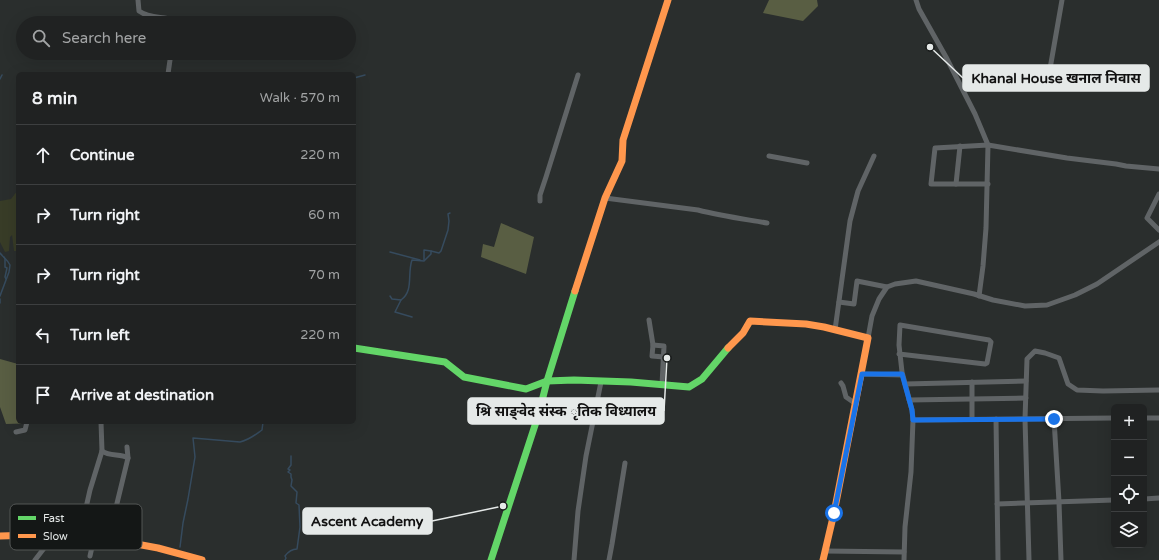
<!DOCTYPE html>
<meta charset="utf-8">
<style>
body{margin:0;font-family:"Varela Round","Noto Sans Devanagari",sans-serif;background:#2d2f2f;color:#f1f3f6}
.controls{position:absolute;right:12px;bottom:12px;display:grid;overflow:hidden;border-radius:6px;box-shadow:0 4px 16px #0002}
.controls button{width:36px;height:36px;display:grid;place-items:center;padding:0;border:0;border-bottom:1px solid #3d3f40;background:#202222;color:#f1f3f6;font:20px sans-serif}
.stop{position:absolute;width:12px;height:12px;margin:-9px;border:3px solid #1a73e8;border-radius:50%;background:#fff}
.stop.end{background:#1a73e8;border-color:#fff;box-shadow:0 1px 4px #0008}
.list{margin:0;padding:0;list-style:none}
h2{display:flex;justify-content:space-between;align-items:center;height:52px;margin:0;padding:0 16px;font-size:17px}
h2 small{font-size:13px;font-weight:400;color:#a2a4a5}
.list li{display:grid;grid-template-columns:26px 1fr auto;gap:12px;align-items:center;box-sizing:border-box;height:60px;padding:0 16px;border-top:1px solid #3d3f40}
.list b{display:block;font-size:15px;white-space:nowrap}
.list em{font-size:13px;font-style:normal;color:#a2a4a5}
.icon{flex:none;width:22px;height:22px;fill:none;stroke:currentColor;stroke-width:2;stroke-linecap:round;stroke-linejoin:round}
.map{position:relative;flex:none;width:1159px;height:560px;overflow:hidden}
.search{position:absolute;background:#202222;box-shadow:0 4px 16px #0002;left:16px;top:16px;width:340px;height:44px;display:flex;align-items:center;gap:10px;box-sizing:border-box;padding:0 14px;border-radius:22px;color:#a2a4a5;font-size:15px}
.panel{position:absolute;background:#202222;box-shadow:0 4px 16px #0002;left:16px;top:72px;width:340px;height:352px;border-radius:6px}
.map>svg:first-child{display:block}
.green{fill:#383c27}
.forest{fill:#595e43}
.lines{fill:none;stroke-linecap:round;stroke-linejoin:round}
.stream{stroke:#364b5e;stroke-width:1.5}
.street{stroke:#606466;stroke-width:5}
.fast{stroke:#63d668;stroke-width:7}
.slow{stroke:#ff974d;stroke-width:7}
.route{stroke:#1a73e8;stroke-width:5}
.key{fill:#141716;stroke:#535655;stroke-width:1}
.key-label{font-size:11px;fill:#e5e9e8}
.leader{fill:none;stroke:#e5e9e8;stroke-width:1.5}
.callout-dot{fill:#e5e9e8;stroke:#141716;stroke-width:1.5}
.callout{fill:#e5e9e8;stroke:#e5e9e8;stroke-width:1.5}
.callout-label{font-size:14px;text-anchor:middle;font-weight:bold;fill:#111}
</style>
<div class="map">
<svg width="1159" height="560" viewBox="0 0 1159 560">
<rect width="100%" height="100%" fill="#2a2e2d"/>
<polygon class="green" points="18,190 18,251 14,251 12,235 10,237 9,251 5,252 0,242 0,201 11,199"/>
<g class="forest">
<polygon points="769,0 817,0 818,6 803,21 763,13"/>
<polygon points="501,223 534,237 526,274 481,257 483,244 494,247"/>
<polygon points="0,359 18,364 18,422 38,423 6,424 0,407"/>
</g>
<g class="lines">
<g class="stream">
<polyline points="354,78 365,75"/>
<polyline points="0,79 2,75"/>
<polyline points="390,252 420,260"/>
<path d="M0,253c4,5 7,6 10,12l-1,7 -9,24"/>
<polyline points="4,257 5,259 5,267 7,268 5,277 6,279"/>
<polyline points="424,260 424,250 431,251"/>
<path d="M390,296l2,3 9,1c13,-9 6,-26 11,-40l12,1 7,-7v-3l8,2 2,-2 7,-21 1,-9 -1,-7 2,-1"/>
<polyline points="0,299 0,303"/>
<polyline points="401,300 395,312 412,317"/>
<path d="M180,547l3,-24 5,-24 7,-42 -2,-19 47,4c9,-2 15,-7 22,-12l1,-8"/>
<path d="M285,560l1,-2 -1,-2c3,-4 7,-7 12,-7l3,-22 -1,-22 -3,-2 1,-11 -6,-6 1,-6 -1,-3v-3l-3,-2 2,-2 -2,-1 3,-4v-9"/>
</g>
<g class="street">
<path d="M138,0l1,11c11,8 23,5 35,9l1,3"/>
<polyline points="916,0 919,9 946,57 975,114 988,145 986,228 983,266 979,296"/>
<polyline points="168,74 171,53"/>
<polyline points="1047,86 1062,0"/>
<polyline points="769,156 807,163"/>
<polyline points="956,184 960,146"/>
<polyline points="988,184 931,184 935,148 988,145 1067,158 1116,164 1126,166 1159,169"/>
<polyline points="1159,194 1147,218 1159,230"/>
<path d="M605,198l93,12c23,6 46,9 69,13"/>
<polyline points="540,201 540,195 546,177 578,75"/>
<polyline points="839,302 854,304 857,281 887,287"/>
<polyline points="649,320 653,345 652,356 664,357"/>
<polyline points="835,330 850,221 858,191 874,156"/>
<polyline points="868,338 872,316 879,299 887,287 895,284 916,281 974,294 993,300 1025,306 1047,305 1075,295 1097,284 1159,242"/>
<polyline points="653,345 664,346 662,385"/>
<polyline points="899,354 985,364 987,363 991,342 989,340 900,325 899,345 902,372 912,410 913,420 911,472 905,527 904,560"/>
<polyline points="862,374 902,375"/>
<polyline points="972,382 972,419"/>
<polyline points="841,383 843,386 846,397 856,404"/>
<polyline points="905,384 1026,381"/>
<polyline points="909,400 1026,398"/>
<polyline points="1144,418 1159,418"/>
<polyline points="996,419 998,560"/>
<polyline points="1054,419 1059,502 1061,560"/>
<polyline points="913,420 1114,418"/>
<polyline points="16,432 25,430 27,422"/>
<polyline points="127,447 128,458"/>
<path d="M102,451c8,6 19,2 26,7l-17,70 1,11"/>
<polyline points="1144,499 1159,498"/>
<polyline points="997,504 1114,500"/>
<polyline points="80,534 90,490 102,451 101,422"/>
<polyline points="825,551 904,552"/>
<polyline points="90,556 92,547 93,536"/>
<polyline points="35,560 45,547 48,534"/>
<polyline points="574,560 578,511 586,456 601,382"/>
<polyline points="609,560 612,544 625,463"/>
<polyline points="1029,560 1025,419 1027,359 1035,351 1045,353 1059,358 1068,384 1077,390 1103,391 1159,390"/>
</g>
<g class="fast">
<polyline points="354,348 445,362 464,377 526,389 547,381 574,380 631,382 689,387 702,379 728,348"/>
<polyline points="491,560 539,413 547,381 575,291"/>
</g>
<g class="slow">
<polyline points="575,291 605,198 622,161 623,140 668,0"/>
<polyline points="728,348 743,333 750,321 806,324 824,327 868,338 834,513 823,560"/>
<polyline points="0,536 66,534 93,536 158,548 202,560"/>
</g>
</g>
<g class="lines">
<polyline class="route" points="834,513 862,374 902,374 912,410 913,420 1054,419"/>
</g>
<rect x="10" y="504" width="132" height="46" rx="6" class="key"/>
<rect x="18" y="516" width="18" height="4" fill="#63d668"/>
<rect x="18" y="534" width="18" height="4" fill="#ff974d"/>
<g class="key-label">
<text x="43" y="522">Fast</text>
<text x="43" y="540">Slow</text>
</g>
<path class="leader" d="M930 47L963 78M667 358L664 411M503 506L432 521"/>
<g class="callout-dot">
<circle cx="930" cy="47" r="4"/>
<circle cx="667" cy="358" r="4"/>
<circle cx="503" cy="506" r="4"/>
</g>
<g class="callout">
<rect x="963" y="65" width="186" height="26" rx="4"/>
<rect x="468" y="398" width="196" height="26" rx="4"/>
<rect x="303" y="508" width="129" height="26" rx="4"/>
</g>
<g class="callout-label">
<text x="1056" y="83">Khanal House खनाल निवास</text>
<text x="566" y="416">श्रि साङ्वेद संस्क ृतिक विध्यालय</text>
<text x="367" y="526">Ascent Academy</text>
</g>
</svg>
<div class="controls">
<button>+</button>
<button>−</button>
<button><svg class="icon" aria-label="locate" viewBox="0 0 24 24"><circle cx="12" cy="12" r="6"/><path d="M12 2v4M12 18v4M2 12h4M18 12h4"/></svg></button>
<button><svg class="icon" aria-label="layers" viewBox="0 0 24 24"><path d="M12 4l9 5-9 5-9-5zM3 14l9 5 9-5"/></svg></button>
</div>
<div class="stop" style="left:834px;top:513px"></div>
<div class="stop end" style="left:1054px;top:419px"></div>
<div class="search"><svg class="icon" aria-label="search" viewBox="0 0 24 24"><circle cx="10" cy="10" r="6"/><path d="M15 15l6 6"/></svg>Search here</div>
<section class="panel">
<h2>8 min<small>Walk · 570 m</small></h2>
<ul class="list">
<li><svg class="icon" aria-label="ahead" viewBox="0 0 24 24"><path d="M12 20V5M6 11l6-6 6 6"/></svg><div><b>Continue</b></div><em>220 m</em></li>
<li><svg class="icon" aria-label="right" viewBox="0 0 24 24"><path d="M7 20v-9h11M14 6l5 5-5 5"/></svg><div><b>Turn right</b></div><em>60 m</em></li>
<li><svg class="icon" aria-label="right" viewBox="0 0 24 24"><path d="M7 20v-9h11M14 6l5 5-5 5"/></svg><div><b>Turn right</b></div><em>70 m</em></li>
<li><svg class="icon" aria-label="left" viewBox="0 0 24 24"><path d="M17 20v-9H6M10 6l-5 5 5 5"/></svg><div><b>Turn left</b></div><em>220 m</em></li>
<li><svg class="icon" aria-label="arrive" viewBox="0 0 24 24"><path d="M6 21V4h12l-3 4 3 4H6"/></svg><div><b>Arrive at destination</b></div></li>
</ul>
</section>
</div>
